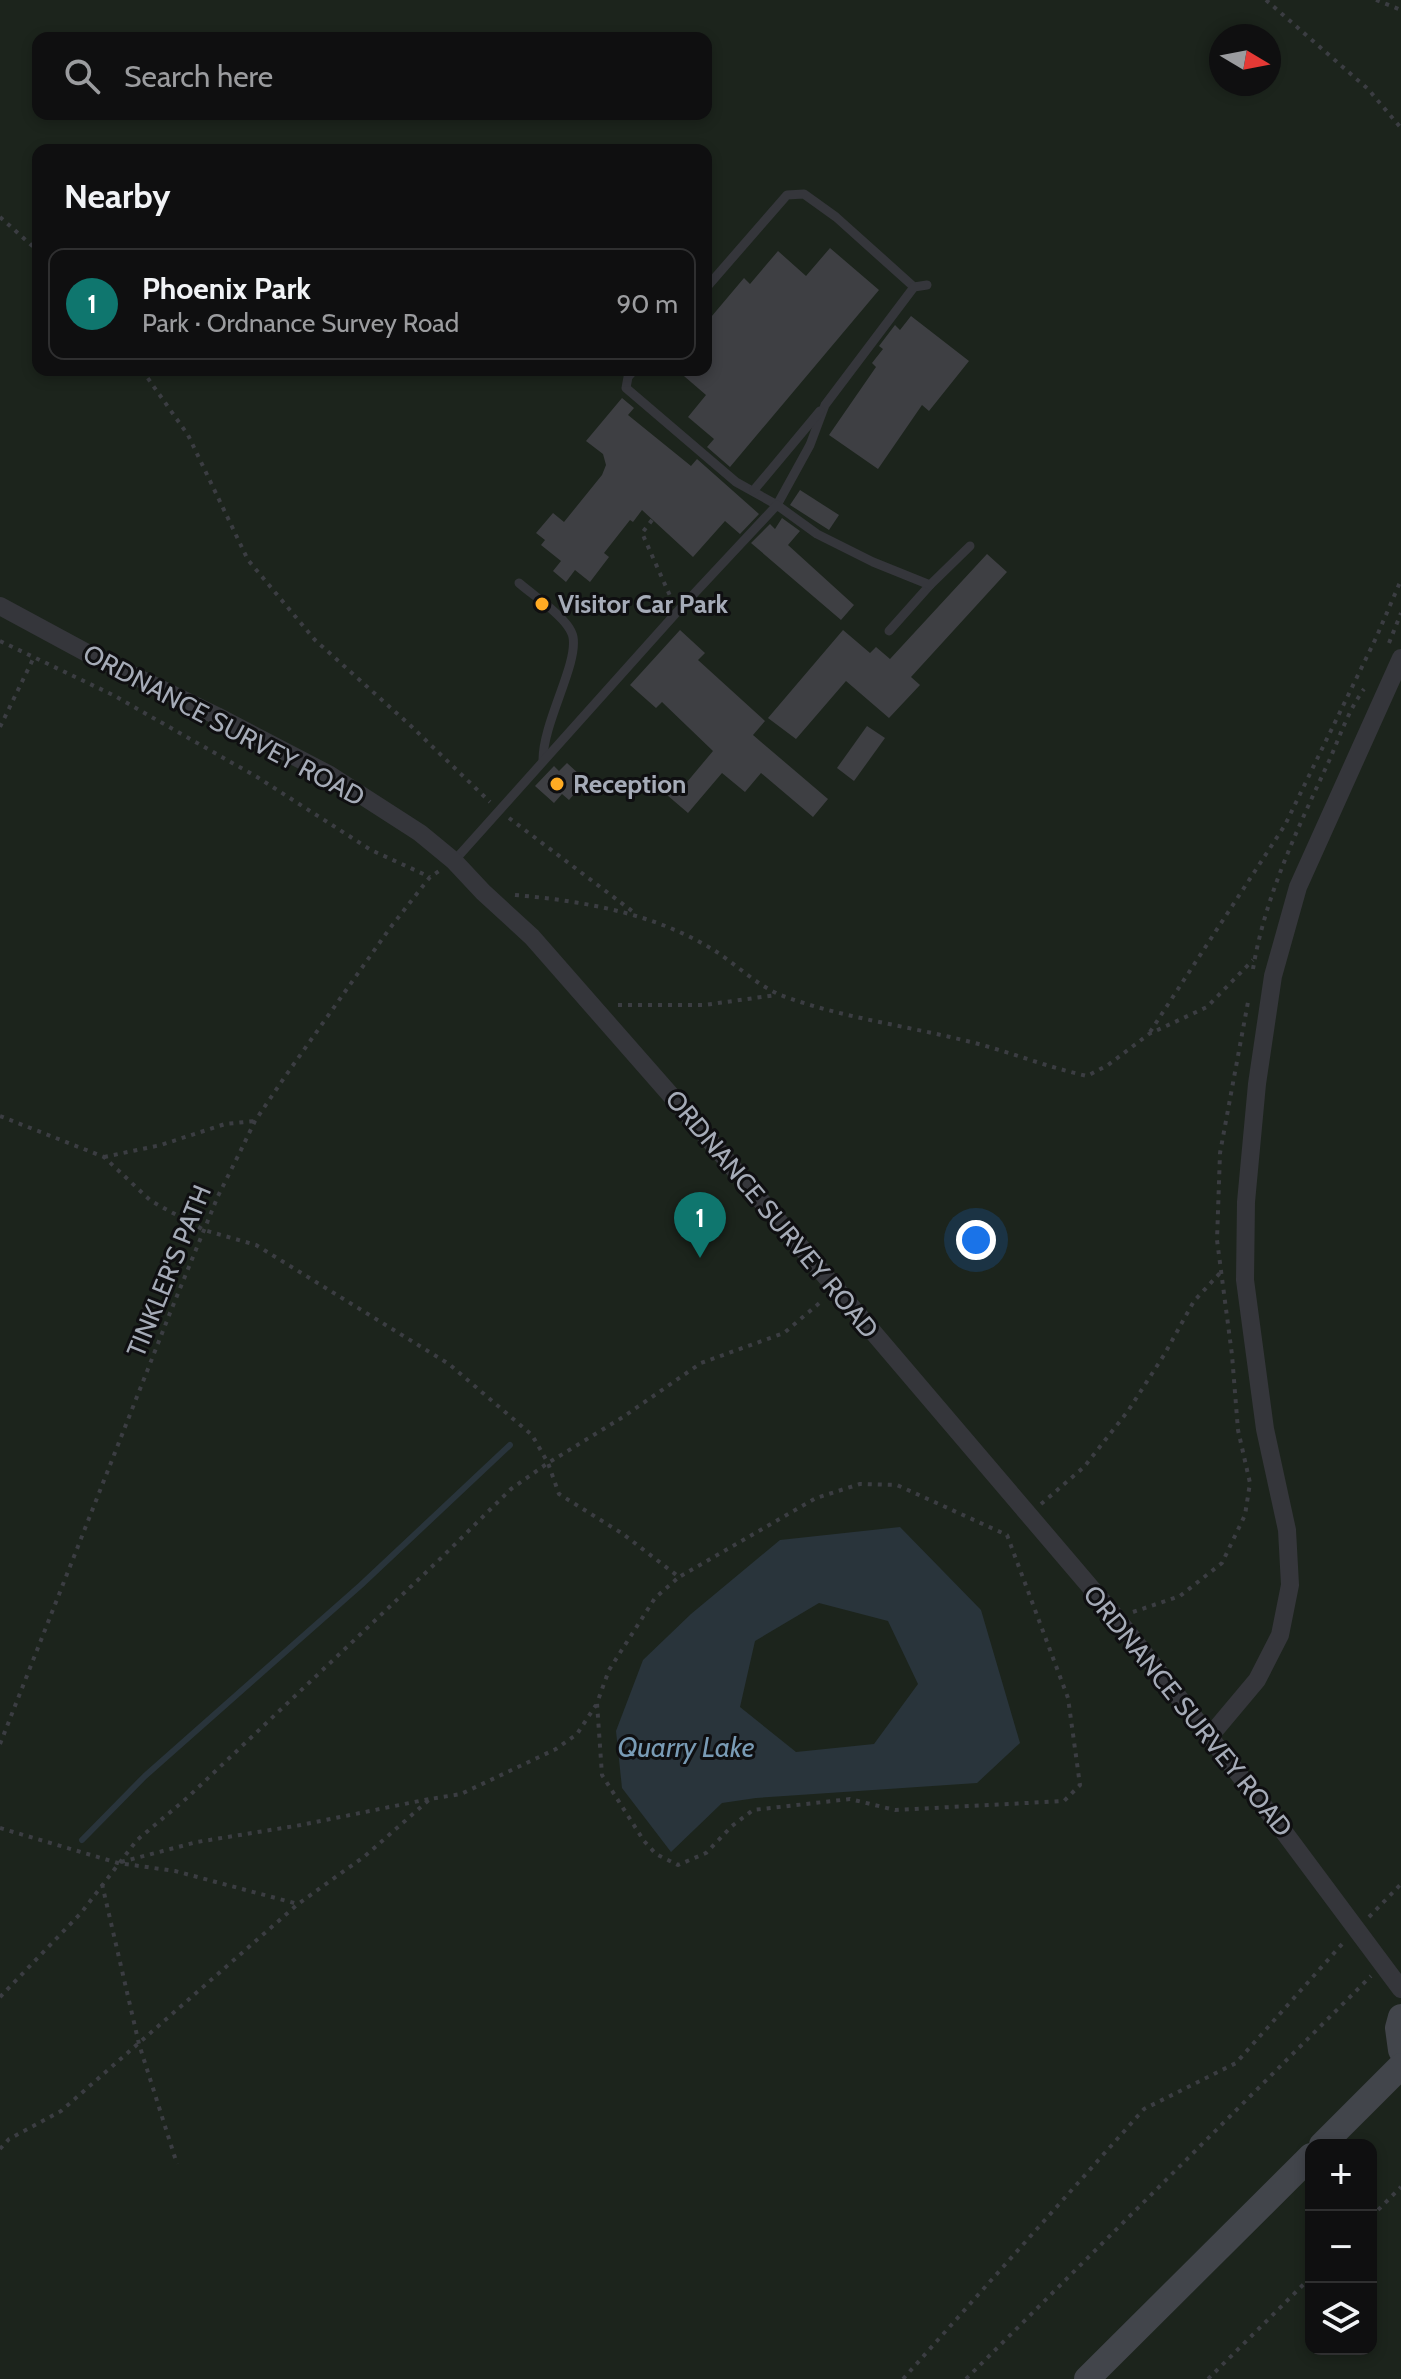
<!DOCTYPE html>
<meta charset="utf-8">
<style>
body{margin:0;font-family:Cabin,sans-serif;background:#181819;color:#f1f3f6}
.controls{position:absolute;right:24px;bottom:24px;display:grid;overflow:hidden;border-radius:16px;box-shadow:0 4px 12px #0003}
.controls button{width:72px;height:72px;display:grid;place-items:center;padding:0;border:0;border-bottom:2px solid #2f2f30;background:#0f0f10;color:#f1f3f6;font:40px sans-serif}
.compass{position:absolute;left:1209px;top:24px;width:72px;height:72px;border-radius:50%;background:#0f0f10;box-shadow:0 4px 12px #0003;rotate:100deg}
.you{position:absolute;left:976px;top:1240px;width:28px;height:28px;margin:-20px;border:6px solid #fff;border-radius:50%;background:#1a73e8;box-shadow:0 0 0 12px #1a73e833}
.badge{display:grid;place-items:center;width:52px;height:52px;border-radius:50%;background:#0f766e;color:#fff;font-size:26px;font-weight:700}
.pin{position:absolute;translate:-50% -66px;filter:drop-shadow(0 2px 4px #0008)}
.pin::after{content:'';position:absolute;top:42px;width:28px;height:24px;background:inherit;clip-path:polygon(0 0,100% 0,50% 100%)}
.list{margin:0;padding:0;list-style:none}
h2{display:flex;justify-content:space-between;align-items:center;height:104px;margin:0;padding:0 32px;font-size:34px}
h2 small{font-size:26px;font-weight:400;color:#9b9c9f}
.list li{display:grid;grid-template-columns:52px 1fr auto;gap:24px;align-items:center;box-sizing:border-box;height:112px;margin:0 16px 16px;padding:0 16px;border:2px solid #2f2f30;border-radius:16px}
.list b{display:block;font-size:30px;white-space:nowrap}
.list p{margin:0;font-size:26px;white-space:nowrap;color:#9b9c9f}
.list em{font-size:26px;font-style:normal;color:#9b9c9f}
.icon{flex:none;width:44px;height:44px;fill:none;stroke:currentColor;stroke-width:2;stroke-linecap:round;stroke-linejoin:round}
.map{position:relative;flex:none;width:1401px;height:2379px;overflow:hidden}
.search{position:absolute;background:#0f0f10;box-shadow:0 4px 12px #0003;left:32px;top:32px;width:680px;height:88px;display:flex;align-items:center;gap:20px;box-sizing:border-box;padding:0 28px;border-radius:16px;color:#9b9c9f;font-size:30px}
.panel{position:absolute;background:#0f0f10;box-shadow:0 4px 12px #0003;left:32px;top:144px;width:680px;height:232px;border-radius:16px}
.map>svg:first-child{display:block}
.green{fill:#1c241c;fill-rule:evenodd}
.water{fill:#29343b;fill-rule:evenodd}
.lines{fill:none;stroke-linecap:round;stroke-linejoin:round}
.stream{stroke:#29343b;stroke-width:6}
.building{fill:#3e3f43}
.path{stroke:#3b3d42;stroke-width:4;stroke-dasharray:4 6;stroke-linecap:butt}
.lane{stroke:#35363b;stroke-width:9}
.street{stroke:#35363b;stroke-width:18}
.secondary{stroke:#42454b;stroke-width:26}
.poi-dot{fill:#ffab23;stroke:#0f0f11;stroke-width:3}
.labels{text-anchor:middle;stroke-width:6;stroke-linejoin:round;paint-order:stroke}
.poi-label{font-size:26px;font-weight:bold;fill:#a5abb7;stroke:#0f0f11;text-anchor:start}
.street-label{font-size:26px;fill:#a5abb7;stroke:#0f0f11}
.water-label{font-size:28px;font-style:italic;fill:#799bb5;stroke:#0f0f11}
</style>
<div class="map">
<svg width="1401" height="2379" viewBox="0 0 1401 2379">
<rect width="100%" height="100%" fill="#141416"/>
<path class="green" d="M0,0h1401v2379h-1401zM1221,36h48v48h-48zM38,38h668v76h-668zM38,150h668v220h-668zM1311,2145h60v204h-60z"/>
<path class="water" d="M900,1527l81,83 39,133 -43,40 -221,15 -34,5 -51,49 -49,-64 -6,-57 27,-71 48,-46 89,-74zM819,1603l69,18 30,63 -44,60 -78,8 -56,-45 15,-66z"/>
<g class="lines">
<polyline class="stream" points="82,1840 145,1776 361,1585 510,1445"/>
</g>
<g class="building">
<polygon points="830,248 879,290 730,467 707,447 714,439 688,417 706,395 677,370 706,370 706,323 744,278 750,284 778,251 806,276"/>
<polygon points="911,316 969,361 929,411 922,405 878,469 829,435 876,367 872,363 883,349 879,346 895,325 900,330"/>
<polygon points="622,398 634,408 628,415 691,466 697,459 759,514 740,534 725,521 693,557 642,510 633,522 630,520 604,553 609,557 590,582 575,570 566,582 553,571 561,561 541,545 545,540 536,533 553,513 564,522 602,475 606,465 603,454 586,441"/>
<polygon points="800,490 839,515 829,530 790,505"/>
<polygon points="782,518 800,531 788,545 854,605 841,620 751,543 770,524 775,529"/>
<polygon points="987,554 1007,572 911,677 920,685 889,718 846,681 796,739 768,718 843,630 870,653 876,647 890,659"/>
<polygon points="680,630 705,653 698,660 765,721 753,735 828,799 813,817 761,773 745,792 722,773 688,813 667,795 681,777 687,782 713,751 662,702 656,708 630,685"/>
<polygon points="867,726 885,738 854,781 837,768"/>
<polygon points="567,763 580,775 574,781 580,787 569,800 562,794 554,803 535,786 554,766 559,771"/>
</g>
<g class="lines">
<g class="path">
<polyline points="1266,0 1368,89 1401,128"/>
<polyline points="1376,0 1401,10"/>
<polyline points="0,217 38,251"/>
<polyline points="142,370 188,435 248,560 315,640 411,726 490,802"/>
<polyline points="652,520 642,533 671,598"/>
<polyline points="0,641 113,695 257,777 371,850 430,877"/>
<polyline points="1389,643 1401,613"/>
<polyline points="0,727 34,657"/>
<polyline points="509,818 636,914"/>
<path d="M515,895c68,6 138,18 197,54 23,14 45,37 71,47 60,22 125,30 188,46 39,10 76,25 116,34l21,-11 41,-31 58,-27 46,-47"/>
<path d="M1253,969c12,-73 45,-141 76,-208 11,-25 19,-50 35,-72"/>
<polyline points="618,1005 704,1005 776,995"/>
<polyline points="1150,1032 1285,825 1376,638 1401,580"/>
<polyline points="0,1116 104,1157 151,1201 204,1230 256,1245 449,1364 532,1435 548,1463 559,1494 623,1534 679,1577 816,1498 860,1484 897,1485 1007,1535 1068,1698 1080,1785 1064,1801 895,1810 850,1799 753,1810 732,1826 706,1853 678,1865 656,1854 644,1841 602,1775 597,1703 609,1670 655,1598 679,1577"/>
<polyline points="104,1157 161,1145 225,1124 255,1121"/>
<polyline points="1041,1504 1084,1467 1128,1411 1164,1355 1194,1301 1220,1273"/>
<polyline points="1133,1612 1180,1596 1222,1563 1245,1515 1250,1483 1238,1430 1232,1355 1217,1240 1220,1153 1248,1002"/>
<polyline points="0,1744 170,1313 218,1196 240,1152 255,1121 284,1078 390,928 430,877 439,871"/>
<polyline points="0,1828 118,1863 175,1871 298,1904"/>
<polyline points="121,1862 197,1842 301,1825 429,1799"/>
<polyline points="102,1884 139,2044 177,2164"/>
<polyline points="1369,1917 1401,1884"/>
<polyline points="0,1997 81,1913 137,1840 187,1798 438,1561 511,1489 548,1463 623,1417 701,1363 784,1333 823,1300"/>
<polyline points="0,2149 9,2139 61,2111 298,1904 365,1856 430,1799 461,1794 556,1749 577,1734 596,1705"/>
<polyline points="1371,2217 1401,2187"/>
<polyline points="903,2379 1144,2109 1236,2063 1343,1943"/>
<polyline points="966,2379 1371,1976"/>
<polyline points="1208,2379 1311,2277"/>
</g>
<g class="lane">
<polyline points="706,288 787,195 804,194 836,217 914,287"/>
<polyline points="634,370 628,377 626,388 736,482 777,505 810,445 825,405 914,287 927,285"/>
<polyline points="754,490 820,411"/>
<path d="M519,583c15,13 36,26 48,42 3,4 5,7 6,12 5,28 -30,85 -30,123"/>
<polyline points="889,631 930,585"/>
<polyline points="454,861 677,612 777,505 817,534 873,562 930,585 970,546"/>
</g>
<g class="street">
<polyline points="0,606 87,653 217,716 330,775 420,833 454,861 483,892 532,937 689,1116 1115,1616 1284,1832 1401,1989"/>
<polyline points="1210,1736 1257,1680 1280,1635 1290,1585 1287,1530 1265,1429 1245,1280 1246,1202 1257,1084 1273,976 1298,887 1401,658"/>
</g>
<g class="secondary">
<polyline points="1401,2017 1398,2028 1401,2050"/>
<polyline points="1322,2145 1401,2066"/>
<polyline points="1087,2379 1311,2156"/>
</g>
</g>
<g class="poi-dot">
<circle cx="542" cy="604" r="8"/>
<circle cx="557" cy="784" r="8"/>
</g>
<g class="labels">
<g class="poi-label">
<text x="558" y="613">Visitor Car Park</text>
<text x="573" y="793">Reception</text>
</g>
<g class="street-label">
<text transform="translate(224 725) rotate(28)" y="9">ORDNANCE SURVEY ROAD</text>
<text transform="translate(772 1214) rotate(50)" y="9">ORDNANCE SURVEY ROAD</text>
<text transform="translate(169 1271) rotate(-68)" y="9">TINKLER'S PATH</text>
<text transform="translate(1188 1711) rotate(51)" y="9">ORDNANCE SURVEY ROAD</text>
</g>
<g class="water-label">
<text x="686" y="1757">Quarry Lake</text>
</g>
</g>
</svg>
<div class="controls">
<button>+</button>
<button>−</button>
<button><svg class="icon" aria-label="layers" viewBox="0 0 24 24"><path d="M12 4l9 5-9 5-9-5zM3 14l9 5 9-5"/></svg></button>
</div>
<svg class="compass" viewBox="-18 -18 36 36"><path d="M0-13l5 13h-10z" fill="#e53935"/><path d="M0 13l5-13h-10z" fill="#9b9c9f"/></svg>
<div class="you"></div>
<div class="pin badge" style="left:700px;top:1258px">1</div>
<div class="search"><svg class="icon" aria-label="search" viewBox="0 0 24 24"><circle cx="10" cy="10" r="6"/><path d="M15 15l6 6"/></svg>Search here</div>
<section class="panel">
<h2>Nearby<small></small></h2>
<ul class="list">
<li><span class="badge">1</span><div><b>Phoenix Park</b><p>Park · Ordnance Survey Road</p></div><em>90 m</em></li>
</ul>
</section>
</div>
